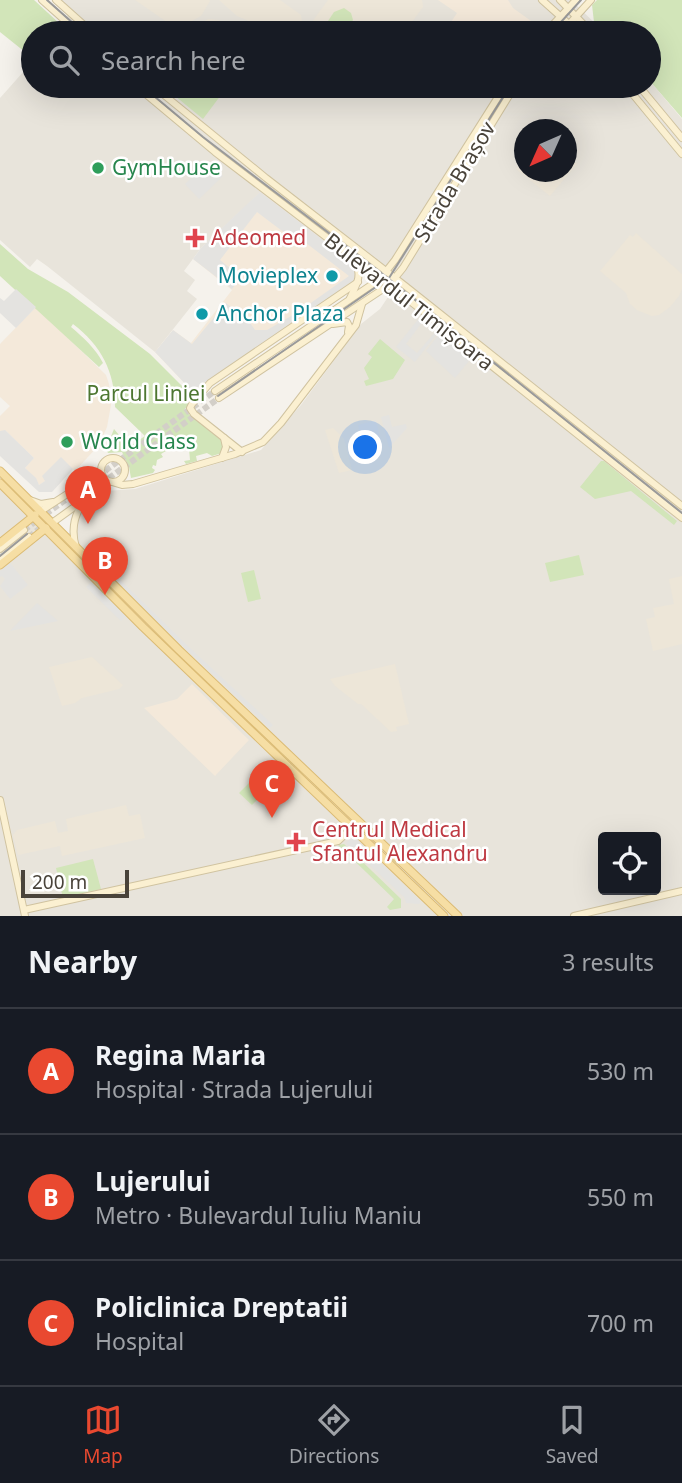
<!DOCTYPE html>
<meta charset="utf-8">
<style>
body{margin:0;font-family:"Noto Sans",sans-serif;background:#242831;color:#f1f3f6}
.controls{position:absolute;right:21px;bottom:21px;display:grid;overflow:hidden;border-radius:7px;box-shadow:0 7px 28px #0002}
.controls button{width:63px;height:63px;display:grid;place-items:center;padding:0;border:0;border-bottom:2px solid #363941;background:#171b24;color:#f1f3f6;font:35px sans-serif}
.compass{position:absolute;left:514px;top:119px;width:63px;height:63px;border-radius:50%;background:#171b24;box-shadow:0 7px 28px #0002;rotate:225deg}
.scale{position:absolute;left:21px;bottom:18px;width:108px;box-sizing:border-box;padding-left:7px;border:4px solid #49433a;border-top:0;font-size:19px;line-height:24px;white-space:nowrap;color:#49433a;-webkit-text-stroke:5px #fff;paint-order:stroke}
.you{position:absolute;left:366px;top:448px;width:24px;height:24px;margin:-18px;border:5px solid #fff;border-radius:50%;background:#1a73e8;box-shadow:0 0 0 10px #1a73e833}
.badge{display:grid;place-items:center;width:46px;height:46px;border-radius:50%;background:#e94930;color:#fff;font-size:23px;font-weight:700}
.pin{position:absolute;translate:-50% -58px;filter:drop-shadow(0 2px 4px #0008)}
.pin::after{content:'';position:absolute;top:37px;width:24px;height:21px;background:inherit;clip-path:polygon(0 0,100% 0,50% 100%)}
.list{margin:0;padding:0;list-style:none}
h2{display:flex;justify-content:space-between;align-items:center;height:91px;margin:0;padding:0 28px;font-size:30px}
h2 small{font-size:23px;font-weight:400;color:#9ea1a6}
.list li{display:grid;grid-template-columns:46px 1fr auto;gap:21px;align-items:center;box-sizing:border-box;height:126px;padding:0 28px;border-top:2px solid #363941}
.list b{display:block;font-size:26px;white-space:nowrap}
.list p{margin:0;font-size:23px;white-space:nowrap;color:#9ea1a6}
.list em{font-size:23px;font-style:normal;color:#9ea1a6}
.icon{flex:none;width:38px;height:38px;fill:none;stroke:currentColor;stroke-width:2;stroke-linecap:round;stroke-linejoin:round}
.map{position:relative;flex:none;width:682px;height:916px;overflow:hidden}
.search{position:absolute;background:#171b24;box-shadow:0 7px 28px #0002;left:21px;right:21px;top:21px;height:77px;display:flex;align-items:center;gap:18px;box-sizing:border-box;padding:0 24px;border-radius:38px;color:#9ea1a6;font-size:26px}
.sheet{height:469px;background:#171b24}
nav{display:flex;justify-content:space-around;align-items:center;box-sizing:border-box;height:98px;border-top:2px solid #363941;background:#171b24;font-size:19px;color:#9ea1a6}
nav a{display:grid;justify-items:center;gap:4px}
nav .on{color:#e94930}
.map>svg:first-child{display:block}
.residential{fill:#e8e4db;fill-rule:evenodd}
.commercial{fill:#f4e9da}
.education{fill:#ede6d8}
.green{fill:#d2e5b9}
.parking{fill:#e4e3e0}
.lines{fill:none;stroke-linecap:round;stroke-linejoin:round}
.secondary-tunnel{stroke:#d3cfc8;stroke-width:6;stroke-dasharray:6 3;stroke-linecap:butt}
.secondary-casing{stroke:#d0c3a0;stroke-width:8}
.primary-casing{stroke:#dbbb74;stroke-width:9}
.secondary{stroke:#fbf0d1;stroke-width:6}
.primary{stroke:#f6dea4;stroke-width:7}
.tram{stroke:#9a9a9a;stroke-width:2}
.leisure-dot{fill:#2e9e5b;stroke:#fff;stroke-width:2.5}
.health-dot{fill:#e0444e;stroke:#fff;stroke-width:2.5}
.culture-dot{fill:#0f9aa8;stroke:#fff;stroke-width:2.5}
.labels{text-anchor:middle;stroke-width:5;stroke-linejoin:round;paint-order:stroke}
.leisure-label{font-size:21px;fill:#27864d;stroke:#fff;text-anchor:start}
.street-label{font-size:21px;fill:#49433a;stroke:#fff}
.health-label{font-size:21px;fill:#be3a42;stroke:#fff;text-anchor:start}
.culture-label{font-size:21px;fill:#0d838f;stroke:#fff;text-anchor:end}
.park-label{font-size:21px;fill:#4d7731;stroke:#fff}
</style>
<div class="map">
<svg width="682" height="916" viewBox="0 0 682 916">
<rect width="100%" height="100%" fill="#f5f2ec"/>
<g class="residential">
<polygon points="61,0 571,0 605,33 51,33 72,11"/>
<path d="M33,61v25h616v-6l33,39v797h-682v-450l68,67h8l3,-17 7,-11 19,-14 30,-2 126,-39 40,-45 60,-81 19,-15 10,-15 -130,-101 -59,55 -17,23 11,9 -8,11 10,8 -42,53 -108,-86 -10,-7 -7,8 -30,-27v-142zM524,130h42v42h-42zM603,837h53v53h-53z"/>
</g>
<g class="commercial">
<polygon points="438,0 508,0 513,8 538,26 533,33 452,33 457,27 451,22 457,13"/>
<polygon points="260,192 345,257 351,264 354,282 192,391 155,352 173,330 191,343 232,290 193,259"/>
<polygon points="36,307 106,375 109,384 111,405 107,427 99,445 75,471 61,458 45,481 39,485 35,478 25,468 34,458 6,431 0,431 0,416 10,406 0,397 0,344"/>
<polygon points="192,684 249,740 215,776 144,708 177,699"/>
</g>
<g class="education">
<polygon points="135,0 209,0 210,1 201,16 177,29"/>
<polygon points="219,0 280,0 301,15 302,22 295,33 278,33 237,16"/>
<polygon points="328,0 422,0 423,7 404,33 304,33"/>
<polygon points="208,19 219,20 237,33 193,33 198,25"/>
<polygon points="567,155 577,164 550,196 516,169 524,159 524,172 566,172"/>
<polygon points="636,233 682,274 682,289 679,296 670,307 659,315 652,316 637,310 630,304 626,293 600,271 630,235 633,237"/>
<polygon points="333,428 344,439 352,470 339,473 325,430"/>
<polygon points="682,576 682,644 653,651 646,619 655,617 653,608 674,604 669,579"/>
<polygon points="92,657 123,685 119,689 82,698 75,703 62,706 49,667"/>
<polygon points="395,664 409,724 396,727 397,731 391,732 361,704 358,704 335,686 330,679"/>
<polygon points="126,805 129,816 140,814 145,838 62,856 60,846 18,855 13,835 17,830 55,821 58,833 68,831 66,819"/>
</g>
<g class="green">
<polygon points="0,0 34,0 60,24 51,33 33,33 33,52 30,56 0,32"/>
<polygon points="597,0 682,0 682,118 649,80 649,33 605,33 594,22 592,5"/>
<polygon points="344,8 351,13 353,20 345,33 320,33 334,12"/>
<polygon points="163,86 225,86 227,87 203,119"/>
<path d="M0,244l28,25 40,23 82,62 37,37 2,13 -5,6 38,31v12l-10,3 -5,-3 -11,3 1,5 -11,3 -2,-3 6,-1 -1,-11 -4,-5 -11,2 -13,8 2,3 -6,3 -1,6 -3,-1 -1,3 3,2 -2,3 -22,5 -2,-11 -7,-15 -14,1 -2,-4 8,-20 15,18 16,-11 -30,-29c0,-35 -14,-62 -42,-83l-2,3c13,11 24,21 32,36l-4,4 -99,-91z"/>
<polygon points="380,339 405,360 393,379 366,386 364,381 369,379 364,368 372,357 368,354"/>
<polygon points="601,461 604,461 677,521 674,525 631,491 595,499 580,487"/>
<polygon points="579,555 584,575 550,582 545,563"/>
<polygon points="254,570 261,599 248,602 241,573"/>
<polygon points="252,780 265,792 252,805 239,793"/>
<polygon points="344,844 401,899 401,908 390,910 387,907 394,899 338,845"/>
<polygon points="93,859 101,889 63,898 56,868"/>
</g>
<g class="parking">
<polygon points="209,161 223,176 199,199 185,184"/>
<polygon points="260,192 345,257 358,275 354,282 192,391 155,352 173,330 192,344 226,303 248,320 255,330 267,330 298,312 349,276 297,236 294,240 257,212 220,260 241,277 232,289 193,259 201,248"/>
<polygon points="16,289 36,307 16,328 0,313 0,298 4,301"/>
<polygon points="420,317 424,320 406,344 417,353 437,330 439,331 415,362 396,347"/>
<polygon points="442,330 470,352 465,358 469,361 455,378 426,351"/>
<polygon points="389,415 392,427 406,424 407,428 389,448 381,417"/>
<polygon points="376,420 381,440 362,444 358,425"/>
<polygon points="5,430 34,458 25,468 36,478 39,485 45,481 42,476 61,457 73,469 52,492 39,492 0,456 0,431"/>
<polygon points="10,563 28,585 10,599 0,586 5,579 2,576 0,577 0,571"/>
<polygon points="110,570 189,647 273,725 270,728 187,650 107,574"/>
<polygon points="91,582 126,616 121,621 86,587"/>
<polygon points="37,603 58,621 10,631"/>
<polygon points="353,836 421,902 419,904 406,903 404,897 346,843"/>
</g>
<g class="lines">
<g class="secondary-tunnel">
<polyline points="98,476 215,391"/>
<polyline points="87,494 219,398"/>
<polyline points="24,530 83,487"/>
<polyline points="29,537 44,525"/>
</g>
<g class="secondary-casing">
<g id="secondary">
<polyline points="42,0 79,33"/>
<polyline points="56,0 93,33"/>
<polyline points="542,0 579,33"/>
<polyline points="560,0 592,33"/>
<polyline points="545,33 576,0"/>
<polyline points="561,33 591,0"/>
<polyline points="136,86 215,152 423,311 682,518"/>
<polyline points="153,86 266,178 404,285 682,506"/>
<polyline points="626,86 682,154"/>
<polyline points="639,86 682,138"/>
<path d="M350,298c7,-14 13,-23 4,-38"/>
<polyline points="333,324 347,322 349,326 348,332"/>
<polyline points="215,391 380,279 395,260 505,86"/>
<polyline points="219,398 389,285 403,268 515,86"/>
<polyline points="242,452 194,414 190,408 192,404 210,383 358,282"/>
<polyline points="222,458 226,447 224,438"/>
<circle cx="113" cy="470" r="12"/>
<polyline points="112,482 122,485 133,484 235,454 263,442 281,423 356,325 362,304"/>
<polyline points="30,500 41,504 53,502"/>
<polyline points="41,511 101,472"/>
<polyline points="52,523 109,482"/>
<path d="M76,547c-5,-16 -2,-32 8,-46"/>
<polyline points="0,549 24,530"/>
<polyline points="0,560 29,537"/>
<polyline points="0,800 25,916"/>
<polyline points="24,910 338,841 358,822"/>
<polyline points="574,916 682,891"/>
</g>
</g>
<g class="primary-casing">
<g id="primary">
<polyline points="0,471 179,650 458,916"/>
<polyline points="0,483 143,627 444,916"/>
<polyline points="0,543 35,515"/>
<polyline points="0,565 46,528"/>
</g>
</g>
<use href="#secondary" class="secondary"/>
<use href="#primary" class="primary"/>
<g class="tram">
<polyline points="47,0 84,33"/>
<polyline points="551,33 581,0"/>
<polyline points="142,86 203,137 384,275 682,513"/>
<polyline points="218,396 389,278 510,86"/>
<polyline points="0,556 27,534"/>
</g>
</g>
<g class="leisure-dot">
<circle cx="98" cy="168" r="7"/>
<circle cx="67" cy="442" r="7"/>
</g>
<g class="health-dot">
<path d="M191.5 227.5h7v7h7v7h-7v7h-7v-7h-7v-7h7z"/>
<path d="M292.5 831.5h7v7h7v7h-7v7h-7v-7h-7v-7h7z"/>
</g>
<g class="culture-dot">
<circle cx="332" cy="276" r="7"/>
<circle cx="202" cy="314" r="7"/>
</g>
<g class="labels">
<g class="leisure-label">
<text x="112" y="175">GymHouse</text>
<text x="81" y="449">World Class</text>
</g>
<g class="street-label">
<text transform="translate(455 182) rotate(-59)" y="7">Strada Brașov</text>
<text transform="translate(409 302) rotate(38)" y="7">Bulevardul Timișoara</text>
</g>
<g class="health-label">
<text x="211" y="245">Adeomed</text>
<text x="312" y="837">Centrul Medical<tspan x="312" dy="24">Sfantul Alexandru</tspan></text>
</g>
<g class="culture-label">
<text x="318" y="283">Movieplex</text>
<text x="216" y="321" text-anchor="start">Anchor Plaza</text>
</g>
<g class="park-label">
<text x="146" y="401">Parcul Liniei</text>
</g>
</g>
</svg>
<div class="controls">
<button><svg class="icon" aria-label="locate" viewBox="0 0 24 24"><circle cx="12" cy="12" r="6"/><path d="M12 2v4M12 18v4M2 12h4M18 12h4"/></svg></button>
</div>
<svg class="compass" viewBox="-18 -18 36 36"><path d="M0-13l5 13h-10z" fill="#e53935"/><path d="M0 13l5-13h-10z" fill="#9ea1a6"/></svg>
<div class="scale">200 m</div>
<div class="you"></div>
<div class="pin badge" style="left:88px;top:524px">A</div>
<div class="pin badge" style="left:105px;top:595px">B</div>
<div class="pin badge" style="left:272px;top:818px">C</div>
<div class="search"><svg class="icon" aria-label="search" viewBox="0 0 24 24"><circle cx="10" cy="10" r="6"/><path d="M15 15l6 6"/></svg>Search here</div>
</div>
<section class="sheet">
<h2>Nearby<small>3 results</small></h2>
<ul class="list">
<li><span class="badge">A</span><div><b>Regina Maria</b><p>Hospital · Strada Lujerului</p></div><em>530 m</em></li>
<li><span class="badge">B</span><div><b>Lujerului</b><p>Metro · Bulevardul Iuliu Maniu</p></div><em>550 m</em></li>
<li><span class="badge">C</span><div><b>Policlinica Dreptatii</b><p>Hospital</p></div><em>700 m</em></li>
</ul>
</section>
<nav>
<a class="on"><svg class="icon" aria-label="map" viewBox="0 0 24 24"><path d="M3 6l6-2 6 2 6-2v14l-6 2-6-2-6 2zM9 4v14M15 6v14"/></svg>Map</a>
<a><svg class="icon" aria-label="directions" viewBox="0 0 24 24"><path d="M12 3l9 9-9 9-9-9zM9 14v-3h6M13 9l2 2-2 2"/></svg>Directions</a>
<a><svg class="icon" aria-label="saved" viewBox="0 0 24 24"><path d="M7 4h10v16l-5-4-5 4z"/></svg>Saved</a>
</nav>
